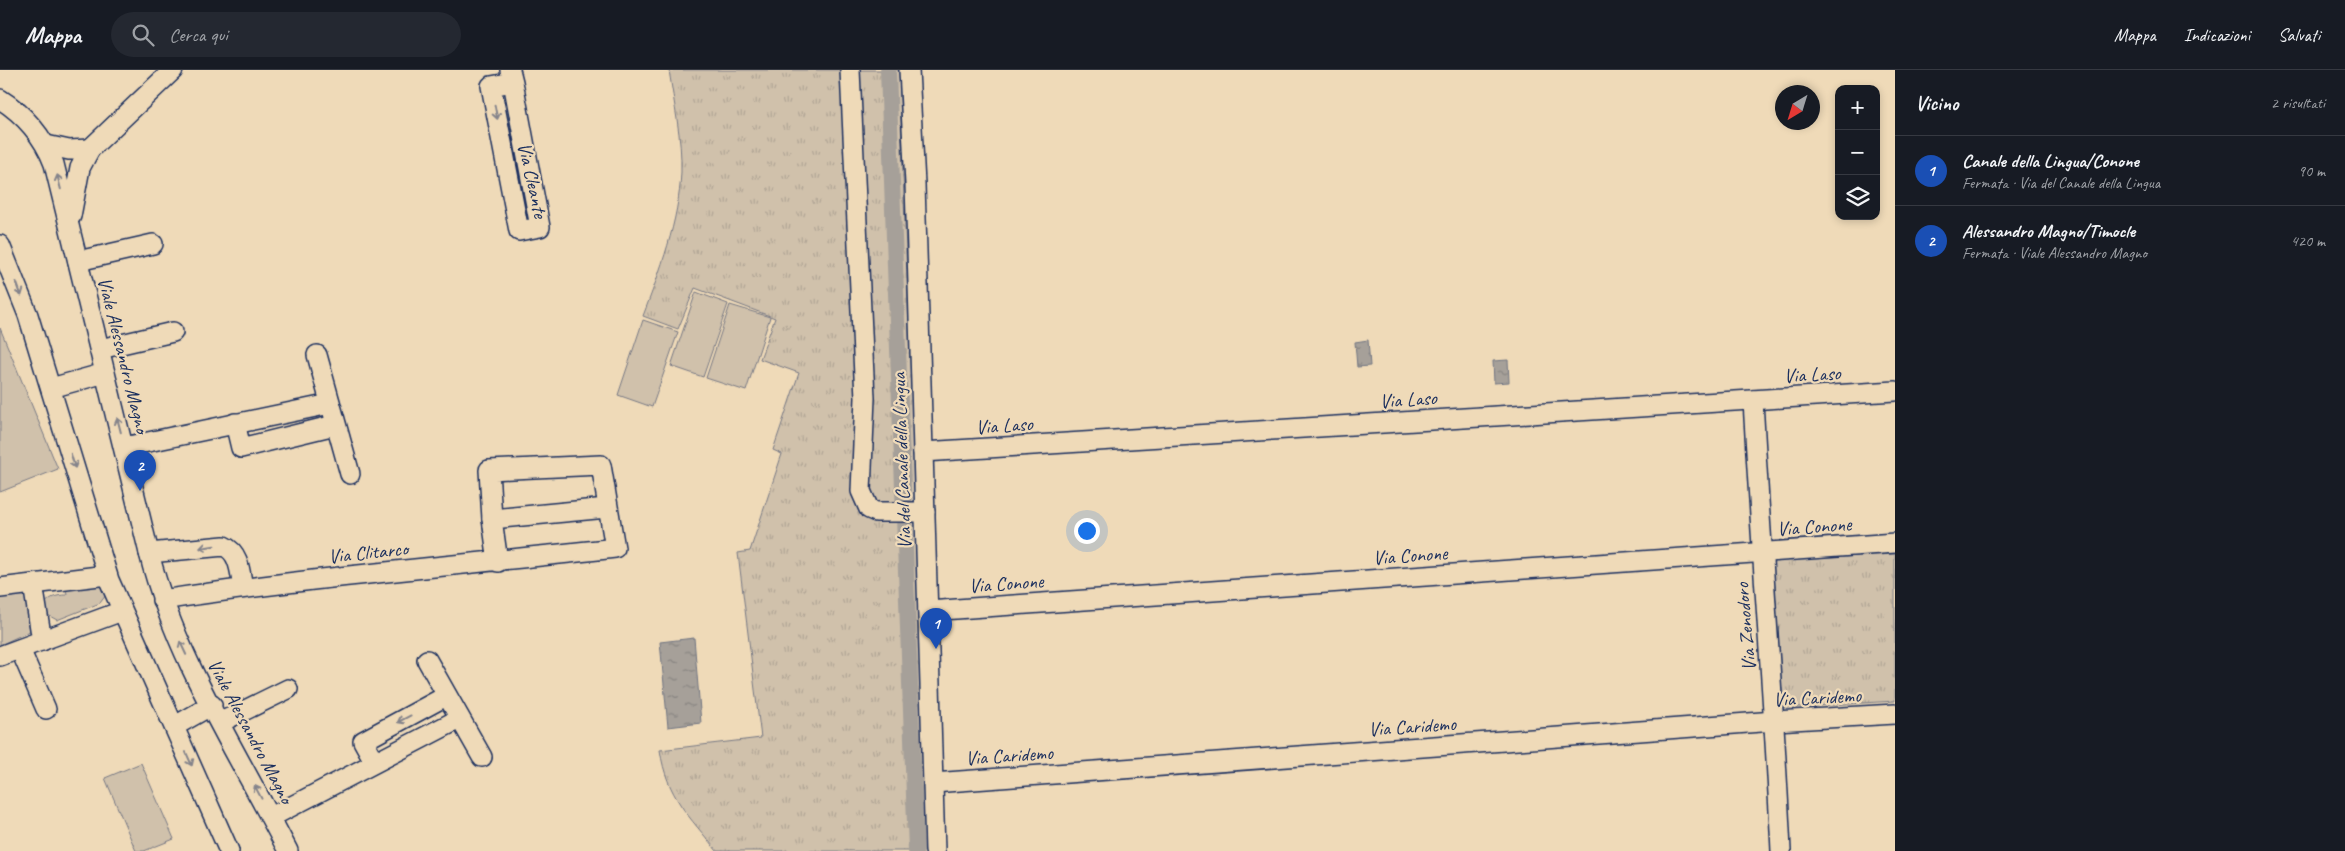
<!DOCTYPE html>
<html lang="it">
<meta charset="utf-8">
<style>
body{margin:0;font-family:Caveat,sans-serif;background:#242831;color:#f1f3f6}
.controls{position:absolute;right:15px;top:15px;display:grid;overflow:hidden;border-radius:10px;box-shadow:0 2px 8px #0003}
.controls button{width:45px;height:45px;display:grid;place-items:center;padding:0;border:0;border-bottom:1px solid #363941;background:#171b24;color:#f1f3f6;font:25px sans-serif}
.compass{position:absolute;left:1775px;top:15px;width:45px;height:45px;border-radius:50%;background:#171b24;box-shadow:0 2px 8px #0003;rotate:218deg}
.you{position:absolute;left:1086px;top:460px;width:18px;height:18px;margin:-12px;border:4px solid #fff;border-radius:50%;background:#1a73e8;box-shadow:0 0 0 8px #1a73e833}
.badge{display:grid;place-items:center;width:32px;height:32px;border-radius:50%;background:#d1495b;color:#fff;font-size:16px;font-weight:700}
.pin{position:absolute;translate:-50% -41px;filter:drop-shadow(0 1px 2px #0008)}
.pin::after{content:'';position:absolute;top:26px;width:18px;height:15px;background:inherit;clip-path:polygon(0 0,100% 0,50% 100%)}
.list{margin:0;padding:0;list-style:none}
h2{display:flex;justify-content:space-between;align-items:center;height:65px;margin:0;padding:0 20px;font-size:21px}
h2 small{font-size:16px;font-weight:400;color:#9ea1a6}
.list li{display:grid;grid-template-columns:32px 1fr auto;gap:15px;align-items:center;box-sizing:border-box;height:70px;padding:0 20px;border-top:1px solid #363941}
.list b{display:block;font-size:19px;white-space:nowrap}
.list p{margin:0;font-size:16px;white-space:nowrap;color:#9ea1a6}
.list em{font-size:16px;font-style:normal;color:#9ea1a6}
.icon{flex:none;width:28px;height:28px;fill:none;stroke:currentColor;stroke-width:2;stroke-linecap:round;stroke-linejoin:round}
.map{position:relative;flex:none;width:1895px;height:781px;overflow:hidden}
header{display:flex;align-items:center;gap:30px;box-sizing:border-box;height:70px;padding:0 25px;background:#171b24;border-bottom:1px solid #363941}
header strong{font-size:24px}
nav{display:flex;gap:28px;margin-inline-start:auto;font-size:18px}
.search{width:350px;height:45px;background:#242831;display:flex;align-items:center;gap:12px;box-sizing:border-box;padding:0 18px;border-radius:28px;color:#9ea1a6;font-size:19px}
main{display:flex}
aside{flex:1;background:#171b24}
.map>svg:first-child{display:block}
.grass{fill:url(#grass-tufts);stroke:#767884}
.park{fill:#d0c1ab;stroke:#767884}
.water{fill:url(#water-ripples);stroke:#6e7381}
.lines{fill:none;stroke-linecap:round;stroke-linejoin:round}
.canal{stroke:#a6a099;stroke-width:16}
.minor-casing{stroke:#1b2f5e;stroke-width:22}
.minor{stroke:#efdab8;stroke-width:19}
.oneway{stroke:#85848b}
.labels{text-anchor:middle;stroke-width:4.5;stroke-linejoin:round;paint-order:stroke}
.street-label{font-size:20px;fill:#1b2f5e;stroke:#efdab8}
</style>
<header>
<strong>Mappa</strong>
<div class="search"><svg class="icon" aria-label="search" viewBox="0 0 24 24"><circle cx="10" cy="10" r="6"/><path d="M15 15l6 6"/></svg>Cerca qui</div>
<nav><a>Mappa</a><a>Indicazioni</a><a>Salvati</a></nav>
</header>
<main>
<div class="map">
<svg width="1895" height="781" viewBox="0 0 1895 781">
<defs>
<pattern id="grass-tufts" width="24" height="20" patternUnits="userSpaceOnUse" patternTransform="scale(1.25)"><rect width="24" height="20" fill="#d0c1ab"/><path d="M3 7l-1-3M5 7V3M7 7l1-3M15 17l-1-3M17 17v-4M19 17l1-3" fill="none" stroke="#b2a696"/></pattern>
<pattern id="water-ripples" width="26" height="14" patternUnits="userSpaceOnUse" patternTransform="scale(1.25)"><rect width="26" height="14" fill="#a6a099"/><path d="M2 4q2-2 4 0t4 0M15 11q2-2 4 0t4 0" fill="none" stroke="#868380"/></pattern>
</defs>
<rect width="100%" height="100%" fill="#efdab8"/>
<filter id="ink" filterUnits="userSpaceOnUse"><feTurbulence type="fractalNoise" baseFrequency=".02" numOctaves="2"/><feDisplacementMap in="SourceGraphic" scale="10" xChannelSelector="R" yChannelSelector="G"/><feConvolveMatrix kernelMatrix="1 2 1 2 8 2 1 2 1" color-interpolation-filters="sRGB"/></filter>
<g filter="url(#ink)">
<g class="grass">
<path d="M669,0h230l30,781h-212c-28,-35 -50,-54 -57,-101l101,-12 -23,-185 12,-2 32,-97 -9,-4 26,-77 -39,-14 15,-41 -80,-30 -17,41 -35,-13c17,-45 36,-95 38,-144 1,-34 -7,-68 -12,-102z"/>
<polygon points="1895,484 1895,631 1783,638 1773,491"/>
</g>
<g class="park">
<polygon points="696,222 728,234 703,307 671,296"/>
<polygon points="730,235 770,247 746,321 706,308"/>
<polygon points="643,250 678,262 652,337 618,325"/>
<polygon points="0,258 58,399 0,422"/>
<path d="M101,512l5,13 -6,8 -43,17 -11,-6c-5,-15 9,-19 21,-19l-1,-9z"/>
<polygon points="20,523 25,525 30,561 0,575 0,525"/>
<polygon points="141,693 174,769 144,781 136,781 105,708"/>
</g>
<g class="water">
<polygon points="1368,270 1370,296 1357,297 1355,272"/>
<polygon points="1508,290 1509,312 1494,313 1493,291"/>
<polygon points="694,568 701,653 668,657 660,572"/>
</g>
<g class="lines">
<polyline class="canal" points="888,0 916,781"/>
<g class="minor-casing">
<g id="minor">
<polyline points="510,0 513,12 540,157 519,161 491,16 513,12"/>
<polyline points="850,0 865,328 861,421 869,439 876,442 925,442"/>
<polyline points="909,0 915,114 935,781"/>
<path d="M0,29c24,15 44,38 54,65l95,389c26,105 90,202 139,298"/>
<polyline points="46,75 69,80 90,79 80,98 71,146"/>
<polyline points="90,79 173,0"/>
<polyline points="0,175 28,245 109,510 229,781"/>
<polyline points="78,191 153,174"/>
<polyline points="100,279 173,262"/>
<polyline points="317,285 350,404"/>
<polyline points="51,318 105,303"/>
<path d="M1753,330c8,150 21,300 28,451"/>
<polyline points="235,353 241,378 335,355"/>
<polyline points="124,377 330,334"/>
<polyline points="923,382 1895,321"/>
<polyline points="492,449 607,438"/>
<path d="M149,483l75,-7c16,7 16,27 19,42"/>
<polyline points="33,514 42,571"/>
<polyline points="0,518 107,505"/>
<path d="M162,530c150,-23 302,-35 453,-52l-14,-83 -112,5 3,49 6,43"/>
<polyline points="928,541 1895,473"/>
<polyline points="20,579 46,639"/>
<polyline points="0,586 122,541"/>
<polyline points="427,590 482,687"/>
<polyline points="221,652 288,619"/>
<polyline points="175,656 212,635"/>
<polyline points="374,691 363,671 446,626"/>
<polyline points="933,713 1775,651 1895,644"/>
<polyline points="271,747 459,649"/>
</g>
</g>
<use href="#minor" class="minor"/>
</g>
<defs><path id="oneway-shaft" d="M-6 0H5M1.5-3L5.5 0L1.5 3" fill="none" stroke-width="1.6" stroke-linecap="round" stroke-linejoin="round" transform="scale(1.25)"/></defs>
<g class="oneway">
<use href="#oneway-shaft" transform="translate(496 42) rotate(79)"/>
<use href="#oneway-shaft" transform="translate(59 112) rotate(-104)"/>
<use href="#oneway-shaft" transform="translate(19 219) rotate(70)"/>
<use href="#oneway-shaft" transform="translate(119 355) rotate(-104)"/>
<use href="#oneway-shaft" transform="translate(73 391) rotate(73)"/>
<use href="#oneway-shaft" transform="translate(207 477) rotate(171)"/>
<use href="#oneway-shaft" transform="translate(183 578) rotate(-115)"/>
<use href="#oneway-shaft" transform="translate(404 649) rotate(152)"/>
<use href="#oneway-shaft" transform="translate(189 689) rotate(66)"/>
<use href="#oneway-shaft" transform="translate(258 722) rotate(-118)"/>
</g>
</g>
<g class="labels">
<g class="street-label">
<text transform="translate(533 110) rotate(77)" y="7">Via Cleante</text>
<text transform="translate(124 285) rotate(76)" y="7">Viale Alessandro Magno</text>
<text transform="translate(1812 304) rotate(-3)" y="7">Via Laso</text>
<text transform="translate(1408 329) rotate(-4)" y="7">Via Laso</text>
<text transform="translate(1004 355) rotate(-4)" y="7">Via Laso</text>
<text transform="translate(901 391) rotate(-92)" y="7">Via del Canale della Lingua</text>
<text transform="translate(1814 456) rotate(-4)" y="7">Via Conone</text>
<text transform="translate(368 482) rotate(-6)" y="7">Via Clitarco</text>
<text transform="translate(1410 485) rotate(-4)" y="7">Via Conone</text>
<text transform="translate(1006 513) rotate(-4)" y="7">Via Conone</text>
<text transform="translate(1745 557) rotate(-95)" y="7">Via Zenodoro</text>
<text transform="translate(1817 627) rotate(-3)" y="7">Via Caridemo</text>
<text transform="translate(1412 656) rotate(-4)" y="7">Via Caridemo</text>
<text transform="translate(251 661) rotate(62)" y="7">Viale Alessandro Magno</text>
<text transform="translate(1009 685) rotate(-4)" y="7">Via Caridemo</text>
</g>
</g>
</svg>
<div class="controls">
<button>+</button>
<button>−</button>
<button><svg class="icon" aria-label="layers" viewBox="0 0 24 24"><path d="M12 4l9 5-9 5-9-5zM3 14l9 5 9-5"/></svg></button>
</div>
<svg class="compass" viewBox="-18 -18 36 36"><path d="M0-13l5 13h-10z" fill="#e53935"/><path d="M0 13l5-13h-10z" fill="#9ea1a6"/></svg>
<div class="you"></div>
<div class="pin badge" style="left:936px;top:579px;background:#1a4fb4">1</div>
<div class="pin badge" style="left:140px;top:421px;background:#1a4fb4">2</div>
</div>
<aside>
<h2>Vicino<small>2 risultati</small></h2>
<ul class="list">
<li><span class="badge" style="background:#1a4fb4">1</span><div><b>Canale della Lingua/Conone</b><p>Fermata · Via del Canale della Lingua</p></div><em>90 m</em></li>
<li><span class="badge" style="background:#1a4fb4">2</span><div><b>Alessandro Magno/Timocle</b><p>Fermata · Viale Alessandro Magno</p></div><em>420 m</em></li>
</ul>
</aside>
</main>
